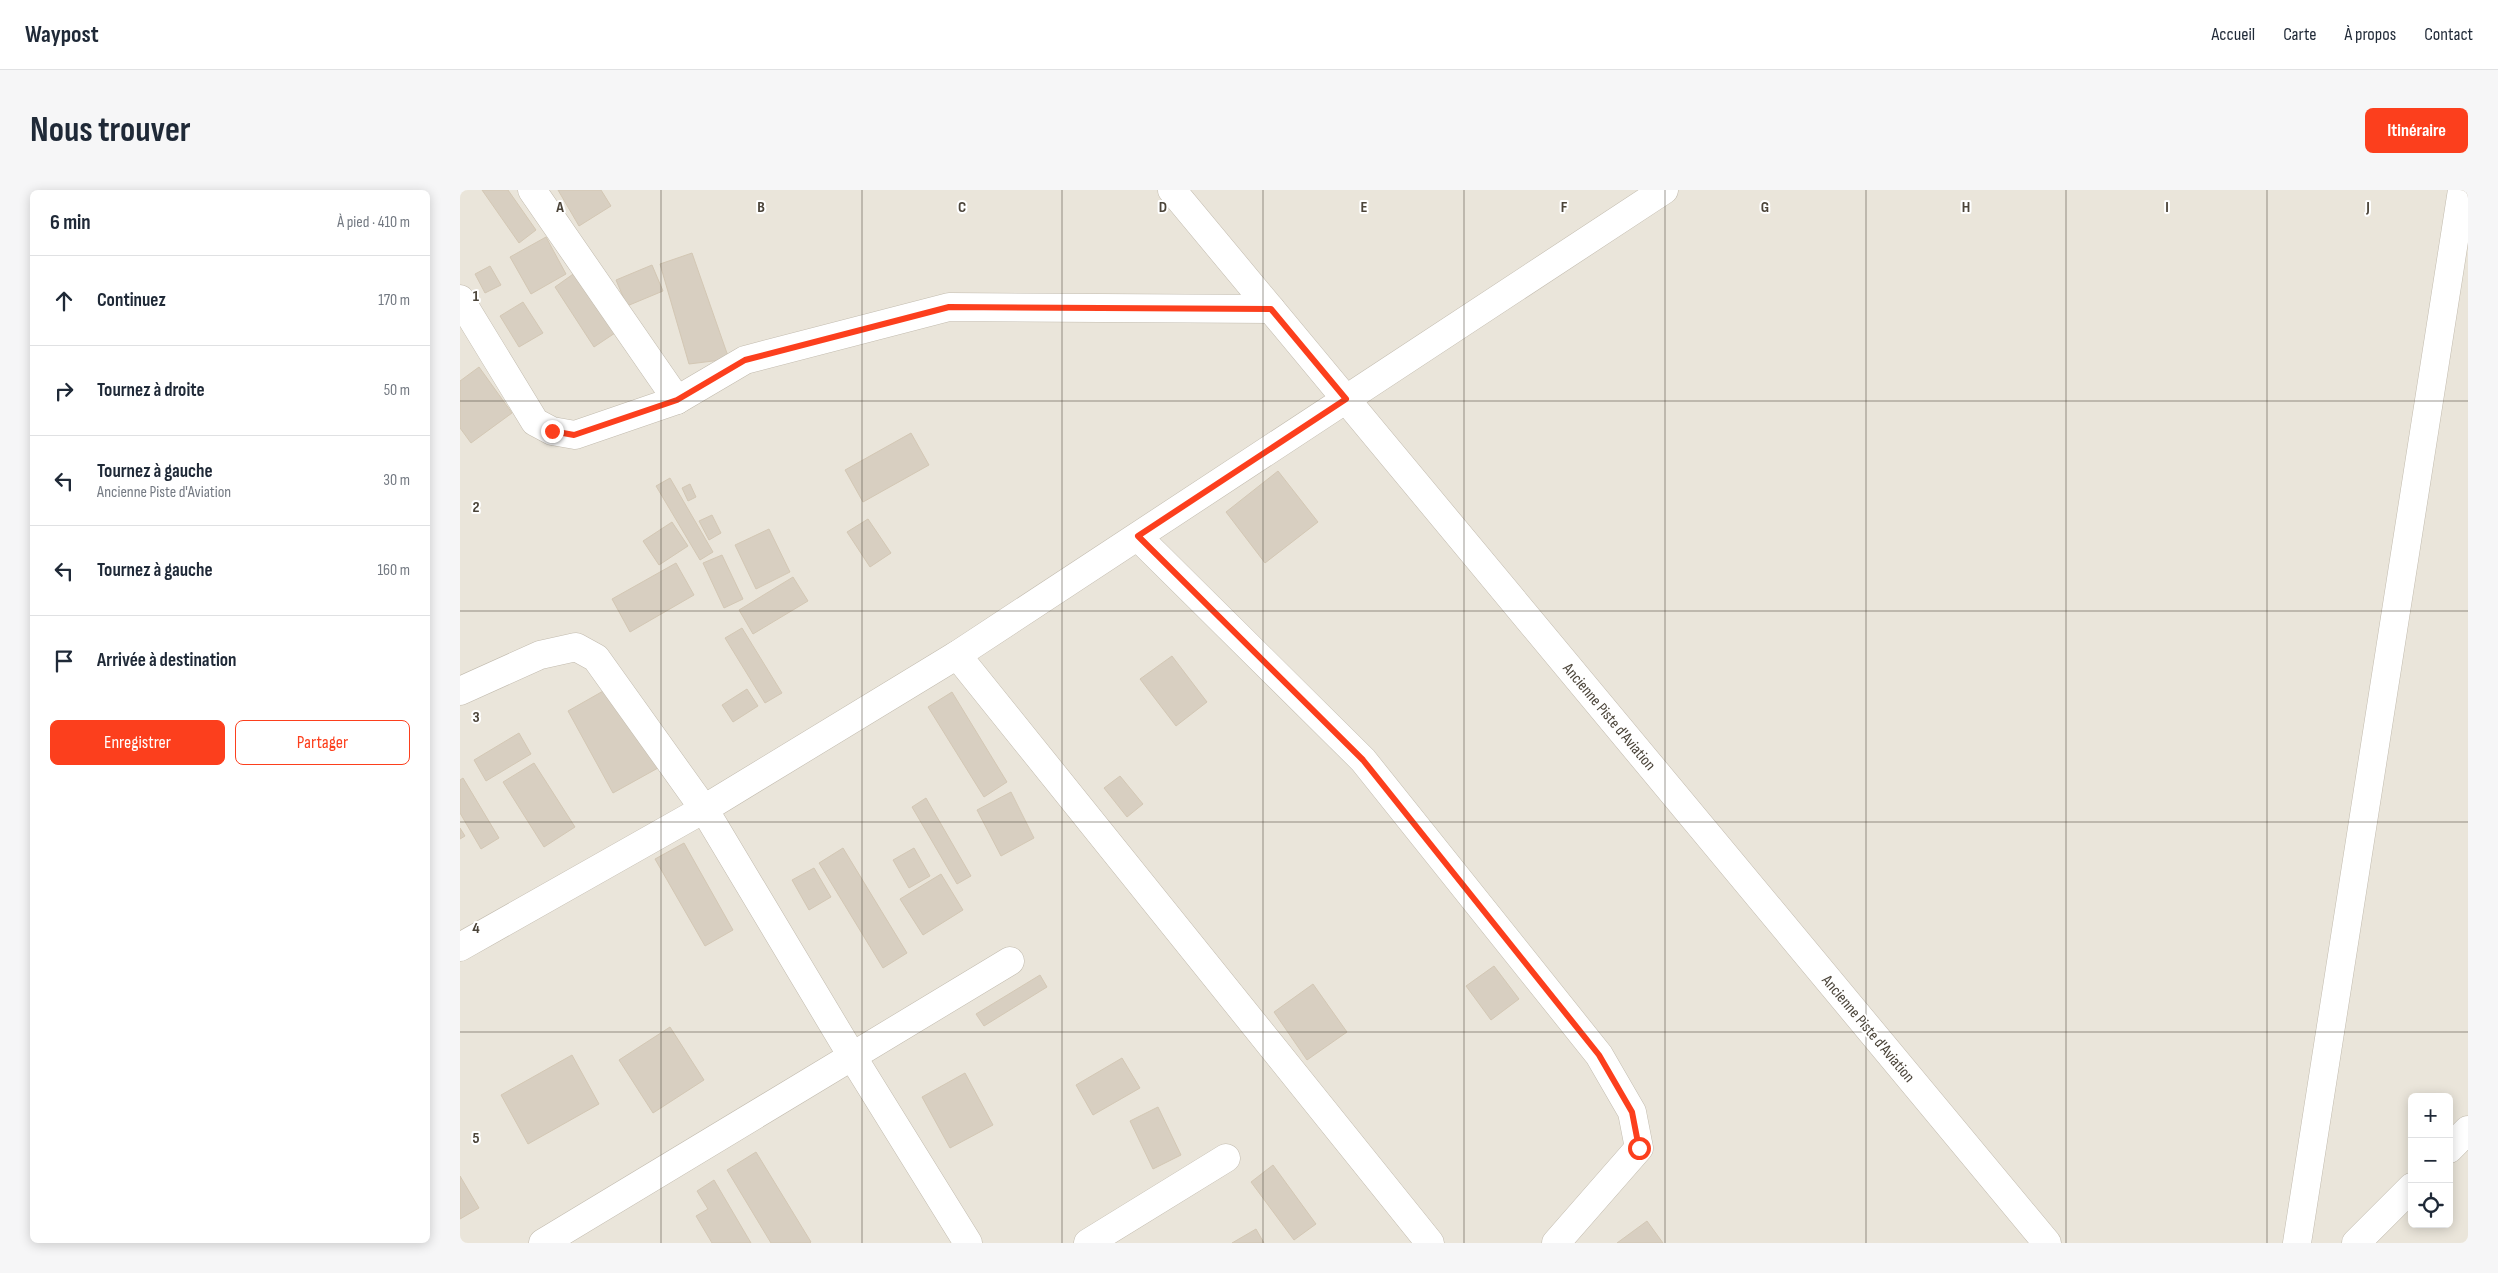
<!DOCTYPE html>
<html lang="fr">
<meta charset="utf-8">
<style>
body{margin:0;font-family:"Sofia Sans Condensed",sans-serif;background:#f6f6f7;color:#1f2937}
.controls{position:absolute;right:15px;bottom:15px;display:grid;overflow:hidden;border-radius:8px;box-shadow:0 2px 12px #0003}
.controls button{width:45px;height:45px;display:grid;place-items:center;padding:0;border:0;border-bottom:1px solid #e0e1e3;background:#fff;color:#1f2937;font:25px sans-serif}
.stop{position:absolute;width:15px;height:15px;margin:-11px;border:4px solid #fc3f1d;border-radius:50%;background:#fff}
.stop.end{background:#fc3f1d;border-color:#fff;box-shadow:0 1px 5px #0008}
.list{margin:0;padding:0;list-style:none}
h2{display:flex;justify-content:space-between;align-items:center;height:65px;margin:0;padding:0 20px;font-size:21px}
h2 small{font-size:16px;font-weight:400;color:#747a83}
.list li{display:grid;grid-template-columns:32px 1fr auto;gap:15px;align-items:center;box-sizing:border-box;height:90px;padding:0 20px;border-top:1px solid #e0e1e3}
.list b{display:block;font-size:19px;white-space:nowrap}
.list p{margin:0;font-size:16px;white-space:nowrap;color:#747a83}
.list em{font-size:16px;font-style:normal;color:#747a83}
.actions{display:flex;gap:10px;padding:15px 20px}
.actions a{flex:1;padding:11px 0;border:1px solid #fc3f1d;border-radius:8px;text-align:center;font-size:18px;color:#fc3f1d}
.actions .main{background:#fc3f1d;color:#fff}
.icon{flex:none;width:28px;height:28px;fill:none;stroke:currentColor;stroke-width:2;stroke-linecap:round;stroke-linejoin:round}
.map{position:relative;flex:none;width:2008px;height:1053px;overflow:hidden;border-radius:8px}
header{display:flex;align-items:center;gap:30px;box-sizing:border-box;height:70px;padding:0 25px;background:#fff;border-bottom:1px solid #e0e1e3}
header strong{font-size:24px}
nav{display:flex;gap:28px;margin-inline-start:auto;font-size:18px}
.intro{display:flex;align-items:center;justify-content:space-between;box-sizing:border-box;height:120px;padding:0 30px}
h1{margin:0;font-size:35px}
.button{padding:12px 22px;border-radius:8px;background:#fc3f1d;color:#fff;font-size:18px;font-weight:700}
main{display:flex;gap:30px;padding:0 30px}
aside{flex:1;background:#fff;border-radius:8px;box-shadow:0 2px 12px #0003}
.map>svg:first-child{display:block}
.residential{fill:#eae5da;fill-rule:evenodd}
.building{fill:#d8cfc1;stroke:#d3c7b4}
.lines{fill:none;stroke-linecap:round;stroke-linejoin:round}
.minor-casing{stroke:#c2bbae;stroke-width:29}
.minor{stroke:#fff;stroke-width:28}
.route{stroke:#fc3f1d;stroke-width:6}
.grid{fill:none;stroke:#4b4439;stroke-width:1;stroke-opacity:0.55}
.labels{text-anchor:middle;stroke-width:4;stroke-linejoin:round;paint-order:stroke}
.street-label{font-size:16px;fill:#4b4439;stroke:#fff}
.grid-label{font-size:16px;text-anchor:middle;font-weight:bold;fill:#4b4439;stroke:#fff;stroke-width:4;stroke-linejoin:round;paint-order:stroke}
</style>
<header>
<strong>Waypost</strong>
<nav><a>Accueil</a><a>Carte</a><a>À propos</a><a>Contact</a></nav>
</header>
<div class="intro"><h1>Nous trouver</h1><a class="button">Itinéraire</a></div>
<main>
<aside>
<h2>6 min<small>À pied · 410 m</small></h2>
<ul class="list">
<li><svg class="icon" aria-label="ahead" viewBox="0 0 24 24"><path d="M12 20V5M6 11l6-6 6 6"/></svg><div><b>Continuez</b></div><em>170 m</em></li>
<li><svg class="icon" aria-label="right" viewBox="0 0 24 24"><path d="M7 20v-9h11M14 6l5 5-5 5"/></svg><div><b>Tournez à droite</b></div><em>50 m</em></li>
<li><svg class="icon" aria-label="left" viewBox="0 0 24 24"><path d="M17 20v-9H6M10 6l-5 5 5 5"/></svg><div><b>Tournez à gauche</b><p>Ancienne Piste d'Aviation</p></div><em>30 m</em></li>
<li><svg class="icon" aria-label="left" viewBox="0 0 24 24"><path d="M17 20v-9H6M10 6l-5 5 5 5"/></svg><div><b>Tournez à gauche</b></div><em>160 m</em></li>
<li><svg class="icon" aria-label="arrive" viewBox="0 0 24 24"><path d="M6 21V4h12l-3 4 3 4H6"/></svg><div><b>Arrivée à destination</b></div></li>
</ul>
<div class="actions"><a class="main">Enregistrer</a><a>Partager</a></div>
</aside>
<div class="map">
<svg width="2008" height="1053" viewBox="0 0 2008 1053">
<rect width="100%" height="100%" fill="#f6f3ec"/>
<path class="residential" d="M0,0h2008v1053h-2008zM1952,907h37v127h-37z"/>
<g class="building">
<polygon points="22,0 48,0 76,40 59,53"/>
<polygon points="98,0 141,0 151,16 119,36"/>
<polygon points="86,47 106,84 71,104 50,67"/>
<polygon points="232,63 269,169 229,174 200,74"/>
<polygon points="192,75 203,101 167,116 156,90"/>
<polygon points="30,76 41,95 25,103 15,84"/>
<polygon points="116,82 155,143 134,157 95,97"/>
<polygon points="63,112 83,143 59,157 40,126"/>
<polygon points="19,177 52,223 11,253 0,238 0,191"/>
<polygon points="451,243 469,275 403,312 385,280"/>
<polygon points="818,281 858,332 805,373 766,322"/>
<polygon points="210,288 253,362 240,370 196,296"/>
<polygon points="230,294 236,307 228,311 222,298"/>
<polygon points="252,325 261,343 249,350 239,331"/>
<polygon points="408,329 431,363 410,377 387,342"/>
<polygon points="212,332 228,356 199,375 183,351"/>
<polygon points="309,339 330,382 296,399 275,355"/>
<polygon points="262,365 283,409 264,418 243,373"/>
<polygon points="216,373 234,405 170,442 152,409"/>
<polygon points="333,387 348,411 293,444 279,420"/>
<polygon points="282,438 322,503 305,513 265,448"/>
<polygon points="712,466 747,512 716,536 680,489"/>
<polygon points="152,496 198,578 153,603 108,521"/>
<polygon points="287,499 298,516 273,532 262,515"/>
<polygon points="492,502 547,592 524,607 468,517"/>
<polygon points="59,543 71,564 26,591 14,570"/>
<polygon points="74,573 115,637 84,657 43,592"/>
<polygon points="660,586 683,614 667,627 644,598"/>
<polygon points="3,588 39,648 21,659 0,623 0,590"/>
<polygon points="551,602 574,648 541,666 517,620"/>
<polygon points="466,608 511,686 497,694 452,617"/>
<polygon points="0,638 5,646 0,649"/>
<polygon points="224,653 273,740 245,756 195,669"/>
<polygon points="383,658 447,763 423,778 359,673"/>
<polygon points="454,658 470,686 449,698 433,670"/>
<polygon points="354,678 371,707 349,720 332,690"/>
<polygon points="481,684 503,720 463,745 440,709"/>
<polygon points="1034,776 1059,809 1031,830 1006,796"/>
<polygon points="580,785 587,797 524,836 516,824"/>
<polygon points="853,794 887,842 847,870 814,822"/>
<polygon points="210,837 244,890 193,923 159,870"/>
<polygon points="112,865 139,914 68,954 41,905"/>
<polygon points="662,868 680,898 633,925 616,895"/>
<polygon points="505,883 533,935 490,958 462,907"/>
<polygon points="698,917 721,965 693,979 670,931"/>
<polygon points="296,962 351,1052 350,1053 311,1053 267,980"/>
<polygon points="813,975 856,1034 834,1050 791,992"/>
<polygon points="0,986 19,1018 0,1029"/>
<polygon points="254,990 291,1053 252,1053 236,1026 248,1019 237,1001"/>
<polygon points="1187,1031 1203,1053 1157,1053"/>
<polygon points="796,1039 804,1053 772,1053"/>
</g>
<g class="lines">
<g class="minor-casing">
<g id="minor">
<polyline points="72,0 217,210"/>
<polyline points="712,0 1587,1053"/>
<polyline points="0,109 75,232 92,241 115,245 217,210 285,170 489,117 811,119"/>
<polyline points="678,347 903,570 1139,865 1172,922 1179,958 1096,1053"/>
<polyline points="497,465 970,1053"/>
<polyline points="0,501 80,465 116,457 136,468 244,619 392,866 508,1053"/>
<polyline points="0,757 244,619 497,465 1204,0"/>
<polyline points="1989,959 2008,940"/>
<polyline points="83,1053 550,771"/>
<polyline points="628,1053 766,968"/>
<polyline points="1837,1053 2002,0"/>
<polyline points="1896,1053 1952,997"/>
</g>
</g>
<use href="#minor" class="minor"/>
</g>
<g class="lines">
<polyline class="route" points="92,241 114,245 217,210 285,170 489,117 811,119 886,209 678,346 903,570 1139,865 1172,922 1179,958"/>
</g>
<path class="grid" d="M201,0v1053M402,0v1053M602,0v1053M803,0v1053M1004,0v1053M1205,0v1053M1406,0v1053M1606,0v1053M1807,0v1053M0,211h2008M0,421h2008M0,632h2008M0,842h2008"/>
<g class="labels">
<g class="street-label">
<text transform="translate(1150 526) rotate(50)" y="6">Ancienne Piste d'Aviation</text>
<text transform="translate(1409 838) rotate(50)" y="6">Ancienne Piste d'Aviation</text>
</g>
</g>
<g class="grid-label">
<text x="100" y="22">A</text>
<text x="301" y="22">B</text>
<text x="502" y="22">C</text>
<text x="703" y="22">D</text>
<text x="904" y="22">E</text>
<text x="1104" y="22">F</text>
<text x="1305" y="22">G</text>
<text x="1506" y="22">H</text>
<text x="1707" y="22">I</text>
<text x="1908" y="22">J</text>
<text x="16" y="111">1</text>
<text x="16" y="322">2</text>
<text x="16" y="532">3</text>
<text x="16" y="743">4</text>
<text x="16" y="953">5</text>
</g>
</svg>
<div class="controls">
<button>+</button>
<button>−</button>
<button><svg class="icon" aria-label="locate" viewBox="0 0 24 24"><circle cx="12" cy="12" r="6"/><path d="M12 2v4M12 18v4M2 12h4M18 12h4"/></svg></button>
</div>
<div class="stop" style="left:1179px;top:958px"></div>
<div class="stop end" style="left:92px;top:241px"></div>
</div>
</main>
